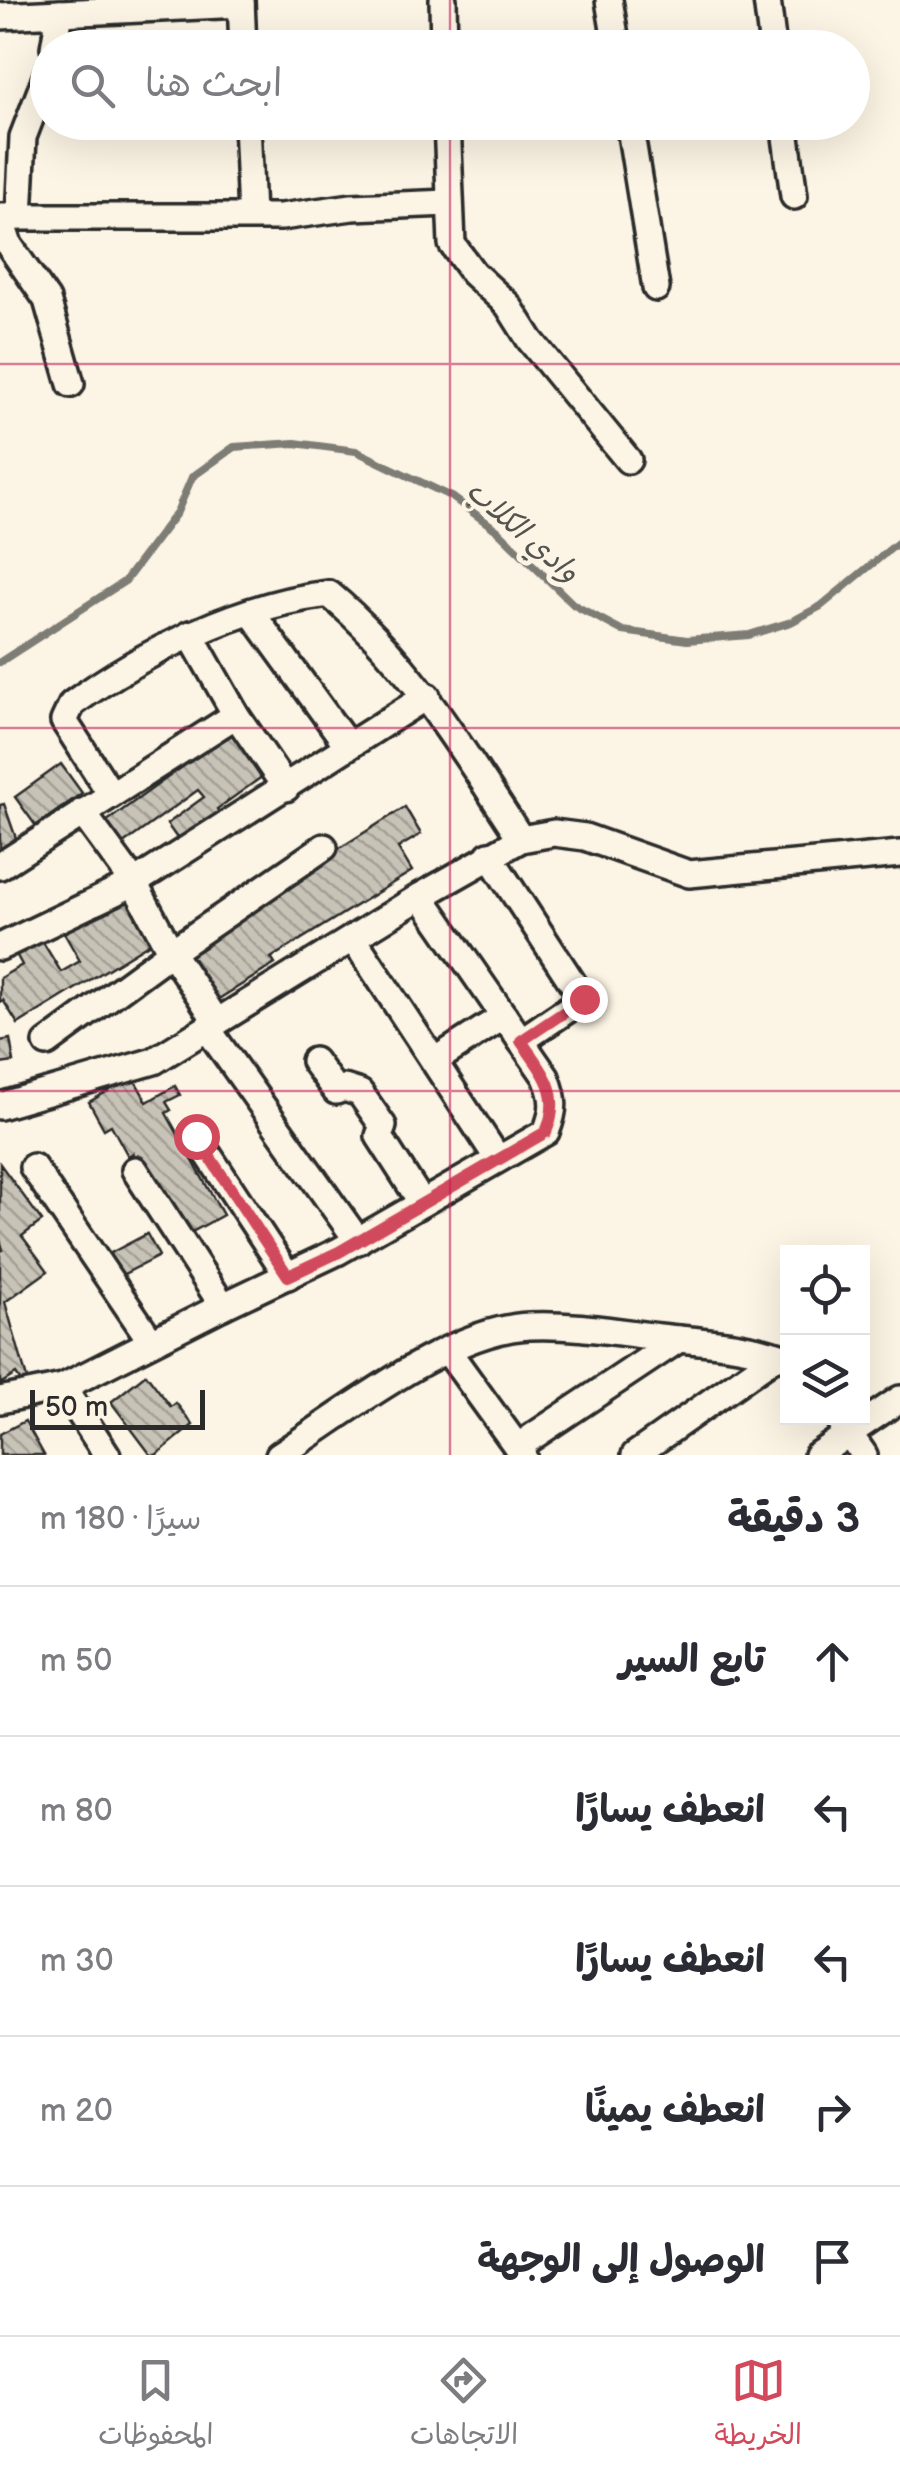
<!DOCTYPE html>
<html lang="ar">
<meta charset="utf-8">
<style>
body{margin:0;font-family:"Balsamiq Sans","Playpen Sans Arabic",sans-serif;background:#f2f2f3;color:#2b2b33;direction:rtl}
.controls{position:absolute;right:30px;bottom:30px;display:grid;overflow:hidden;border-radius:0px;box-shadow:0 10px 40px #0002}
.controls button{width:90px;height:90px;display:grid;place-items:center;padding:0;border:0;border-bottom:2px solid #e1e1e2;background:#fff;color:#2b2b33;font:50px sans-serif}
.scale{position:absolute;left:30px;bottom:25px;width:175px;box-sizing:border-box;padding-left:10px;border:5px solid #2b2b2b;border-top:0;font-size:28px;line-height:35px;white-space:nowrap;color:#2b2b2b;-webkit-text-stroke:8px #fcf5e5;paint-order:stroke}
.stop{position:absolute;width:30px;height:30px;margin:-22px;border:8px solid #d1495b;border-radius:50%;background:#fff}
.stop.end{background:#d1495b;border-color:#fff;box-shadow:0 2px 10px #0008}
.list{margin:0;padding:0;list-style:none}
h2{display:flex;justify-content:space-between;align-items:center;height:130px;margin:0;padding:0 40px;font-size:42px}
h2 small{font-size:32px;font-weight:400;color:#7c7c81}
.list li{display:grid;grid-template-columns:65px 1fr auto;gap:30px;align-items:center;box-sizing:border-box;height:150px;padding:0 40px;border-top:2px solid #e1e1e2}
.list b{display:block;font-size:38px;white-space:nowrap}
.list em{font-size:32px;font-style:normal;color:#7c7c81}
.icon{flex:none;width:55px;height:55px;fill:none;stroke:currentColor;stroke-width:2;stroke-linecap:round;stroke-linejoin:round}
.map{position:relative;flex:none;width:900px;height:1455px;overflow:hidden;direction:ltr}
.search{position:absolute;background:#fff;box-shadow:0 10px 40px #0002;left:30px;right:30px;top:30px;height:110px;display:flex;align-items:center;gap:25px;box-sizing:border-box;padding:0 35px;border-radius:55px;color:#7c7c81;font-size:38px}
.sheet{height:880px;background:#fff}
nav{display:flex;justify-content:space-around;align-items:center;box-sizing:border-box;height:140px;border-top:2px solid #e1e1e2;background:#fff;font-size:28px;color:#7c7c81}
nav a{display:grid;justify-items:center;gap:5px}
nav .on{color:#d1495b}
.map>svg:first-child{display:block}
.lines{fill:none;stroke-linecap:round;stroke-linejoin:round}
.stream{stroke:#7d7b74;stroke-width:8}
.building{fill:url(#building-back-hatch);stroke:#2b2b2b;stroke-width:2.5}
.minor-casing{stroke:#2b2b2b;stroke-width:32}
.minor{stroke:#fcf5e5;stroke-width:25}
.route{stroke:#d1495b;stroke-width:12}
.grid{fill:none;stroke:#c2185b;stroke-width:2.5;stroke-opacity:0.55}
.labels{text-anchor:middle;stroke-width:10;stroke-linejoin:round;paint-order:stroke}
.water-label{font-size:30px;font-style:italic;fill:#545350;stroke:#fcf5e5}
</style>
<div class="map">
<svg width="900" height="1455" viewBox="0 0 900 1455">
<defs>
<pattern id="building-back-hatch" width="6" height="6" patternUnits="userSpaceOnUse" patternTransform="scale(2.5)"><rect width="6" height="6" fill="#c8c3b7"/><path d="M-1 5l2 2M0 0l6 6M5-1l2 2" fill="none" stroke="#a39f95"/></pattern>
</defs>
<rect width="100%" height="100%" fill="#fcf5e5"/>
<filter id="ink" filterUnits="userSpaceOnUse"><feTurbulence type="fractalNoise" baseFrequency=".01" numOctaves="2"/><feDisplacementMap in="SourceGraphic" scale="20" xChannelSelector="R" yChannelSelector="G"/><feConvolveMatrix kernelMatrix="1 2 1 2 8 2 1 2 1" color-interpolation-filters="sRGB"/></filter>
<g filter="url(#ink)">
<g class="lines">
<polyline class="stream" points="0,662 125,581 177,512 192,477 234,447 295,443 356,451 452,497 498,531 574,605 623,631 687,640 749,635 791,622 821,606 900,541"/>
</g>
<g class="building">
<polygon points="231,732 263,776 217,809 221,815 181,844 167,824 204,797 198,790 119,847 103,824"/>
<polygon points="61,764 82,793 36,826 15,797"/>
<polygon points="4,804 18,844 0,851 0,805"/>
<polygon points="405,807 421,834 398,848 412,871 271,958 275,964 212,1003 185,959 206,946 200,936"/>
<polygon points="129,893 158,938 18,1024 3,1000 0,1002 0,978 22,965 16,954 41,939 61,972 80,961 60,926"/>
<polygon points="10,1039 14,1062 0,1064 0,1041"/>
<polygon points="133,1077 147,1102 175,1086 180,1095 166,1102 171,1110 166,1113 223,1215 179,1239 133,1153 128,1156 111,1125 104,1129 89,1102"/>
<polygon points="0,1164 42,1221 22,1236 48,1271 5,1302 27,1379 22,1383 16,1374 0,1384 0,1251 3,1250 0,1239"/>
<polygon points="147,1234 159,1256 116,1278 105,1256"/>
<polygon points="146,1374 171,1407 176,1403 193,1425 156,1455 151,1455 111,1402"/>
<polygon points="25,1421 44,1455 0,1455 0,1434"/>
</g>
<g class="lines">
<g class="minor-casing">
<g id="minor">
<polyline points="241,0 243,48"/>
<polyline points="443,0 444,48"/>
<polyline points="609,0 617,48"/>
<polyline points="767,0 773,48"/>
<polyline points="0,16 241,4"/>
<polyline points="54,48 60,13"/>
<polyline points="247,122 251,216"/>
<polyline points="447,122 452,244 473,273 508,305 530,340 628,460"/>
<polyline points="629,122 656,288"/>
<polyline points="784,122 794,196"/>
<polyline points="0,217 281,217 352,207 449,203"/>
<polyline points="19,217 23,137 48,72"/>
<polyline points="0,218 9,245 47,300 71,384"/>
<polyline points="251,612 348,746"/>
<polyline points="190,634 236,715 286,788"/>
<path d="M111,794l-47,-73 8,-17c71,-52 169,-100 257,-110 81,67 134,157 192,245"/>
<polyline points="82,812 134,883 171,952 217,1022"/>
<polyline points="489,855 583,999 521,1041"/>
<polyline points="0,866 236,715"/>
<polyline points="353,938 498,1159"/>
<polyline points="0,947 134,883 427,696"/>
<polyline points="207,1028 358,1241"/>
<polyline points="47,1043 171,952 324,847"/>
<polyline points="314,1061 336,1091 344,1088 360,1093 383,1126 379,1136 422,1203"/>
<polyline points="434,1061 504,1016"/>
<polyline points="0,1106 154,1061 421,896 521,839 554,833 585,837 689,874 900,854"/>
<polyline points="196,1136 288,1276"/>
<polyline points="33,1167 151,1341"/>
<polyline points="135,1170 223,1306"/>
<polyline points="447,1350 523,1455"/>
<polyline points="63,1387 107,1455"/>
<path d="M0,1400l63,-13 160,-81 116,-55 207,-119c9,-22 9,-33 0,-55l-125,-181"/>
<polyline points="838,1418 864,1455"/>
<polyline points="517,1447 679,1339"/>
<path d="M279,1455c68,-43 169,-125 250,-129 44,-2 88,6 130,11 44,5 88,6 129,22"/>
<polyline points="635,1455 777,1355"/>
<polyline points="817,1455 900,1399"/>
</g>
</g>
<use href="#minor" class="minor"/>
</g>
</g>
<g class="lines" filter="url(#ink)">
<path class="route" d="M196,1136l92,140 51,-24 207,-120c17,-40 -3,-59 -25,-91l63,-42"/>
</g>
<path class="grid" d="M450,0v48M450,122v1333M0,364h900M0,728h900M0,1091h900"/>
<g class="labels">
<g class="water-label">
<text transform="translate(523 531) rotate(41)" y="10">وادي الكلاب</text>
</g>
</g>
</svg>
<div class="controls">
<button><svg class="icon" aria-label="locate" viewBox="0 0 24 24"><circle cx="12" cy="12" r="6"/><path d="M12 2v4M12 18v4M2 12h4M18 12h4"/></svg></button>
<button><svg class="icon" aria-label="layers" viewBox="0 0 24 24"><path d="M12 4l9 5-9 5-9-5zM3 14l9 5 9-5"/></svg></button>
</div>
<div class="scale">50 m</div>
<div class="stop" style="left:196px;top:1136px"></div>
<div class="stop end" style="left:584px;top:999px"></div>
<div class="search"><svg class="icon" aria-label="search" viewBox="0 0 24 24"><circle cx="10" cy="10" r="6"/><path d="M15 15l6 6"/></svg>ابحث هنا</div>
</div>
<section class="sheet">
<h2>3 دقيقة<small>سيرًا · 180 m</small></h2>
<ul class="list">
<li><svg class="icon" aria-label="ahead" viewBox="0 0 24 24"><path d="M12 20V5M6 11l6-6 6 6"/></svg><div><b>تابع السير</b></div><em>50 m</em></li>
<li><svg class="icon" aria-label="left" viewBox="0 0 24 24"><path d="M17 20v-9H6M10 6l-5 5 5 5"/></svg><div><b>انعطف يسارًا</b></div><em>80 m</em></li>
<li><svg class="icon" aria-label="left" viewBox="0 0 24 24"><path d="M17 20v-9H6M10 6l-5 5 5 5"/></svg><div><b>انعطف يسارًا</b></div><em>30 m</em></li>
<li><svg class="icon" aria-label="right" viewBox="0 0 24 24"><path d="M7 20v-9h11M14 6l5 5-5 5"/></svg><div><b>انعطف يمينًا</b></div><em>20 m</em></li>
<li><svg class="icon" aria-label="arrive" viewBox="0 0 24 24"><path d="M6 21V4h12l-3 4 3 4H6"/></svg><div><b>الوصول إلى الوجهة</b></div></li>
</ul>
</section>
<nav>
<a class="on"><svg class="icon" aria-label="map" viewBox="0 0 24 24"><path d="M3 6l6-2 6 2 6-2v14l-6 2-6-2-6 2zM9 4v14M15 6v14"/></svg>الخريطة</a>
<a><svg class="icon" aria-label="directions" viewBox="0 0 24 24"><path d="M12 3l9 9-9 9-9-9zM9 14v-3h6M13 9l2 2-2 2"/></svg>الاتجاهات</a>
<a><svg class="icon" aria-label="saved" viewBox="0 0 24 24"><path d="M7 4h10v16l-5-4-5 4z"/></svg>المحفوظات</a>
</nav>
